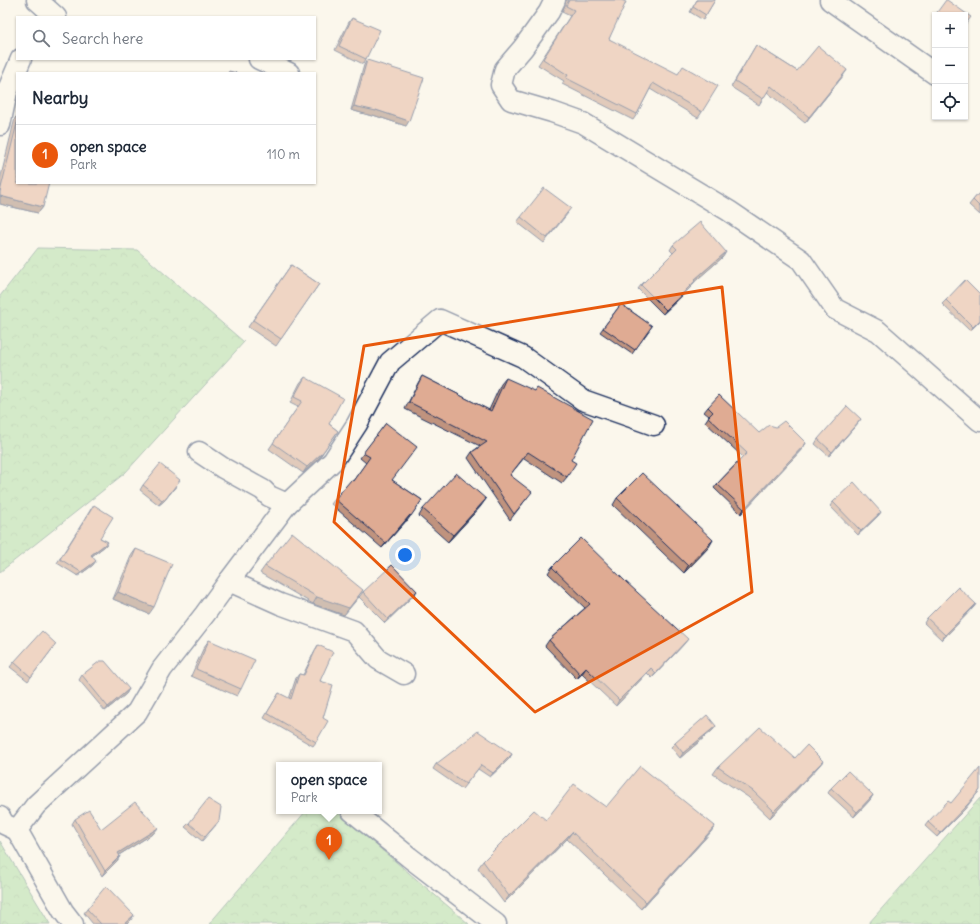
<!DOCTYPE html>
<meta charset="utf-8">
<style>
body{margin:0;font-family:Delius,sans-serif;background:#f6f6f7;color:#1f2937}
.controls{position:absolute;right:12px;top:12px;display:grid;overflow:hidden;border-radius:0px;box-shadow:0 1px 3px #0004}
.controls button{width:36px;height:36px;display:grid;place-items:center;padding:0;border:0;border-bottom:1px solid #e0e1e3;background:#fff;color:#1f2937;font:20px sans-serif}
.you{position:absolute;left:405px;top:555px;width:14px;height:14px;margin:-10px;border:3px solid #fff;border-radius:50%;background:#1a73e8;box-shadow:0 0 0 6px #1a73e833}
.badge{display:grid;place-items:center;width:26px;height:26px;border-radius:50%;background:#ea580c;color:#fff;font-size:13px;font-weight:700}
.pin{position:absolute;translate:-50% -33px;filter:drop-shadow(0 1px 2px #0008)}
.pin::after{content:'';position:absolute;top:21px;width:14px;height:12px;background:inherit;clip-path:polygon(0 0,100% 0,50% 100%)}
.popup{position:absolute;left:276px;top:762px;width:106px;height:52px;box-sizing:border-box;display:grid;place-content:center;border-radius:0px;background:#fff;filter:drop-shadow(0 1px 3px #0005);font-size:13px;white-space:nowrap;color:#747a83}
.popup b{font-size:15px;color:#1f2937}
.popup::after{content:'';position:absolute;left:50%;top:100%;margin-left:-8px;border:8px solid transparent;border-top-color:#fff}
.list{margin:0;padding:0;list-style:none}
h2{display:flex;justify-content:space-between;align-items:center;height:52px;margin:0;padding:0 16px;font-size:17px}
h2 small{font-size:13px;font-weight:400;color:#747a83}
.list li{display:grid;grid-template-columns:26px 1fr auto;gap:12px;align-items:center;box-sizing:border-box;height:60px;padding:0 16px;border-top:1px solid #e0e1e3}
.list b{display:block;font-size:15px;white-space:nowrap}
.list p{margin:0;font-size:13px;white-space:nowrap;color:#747a83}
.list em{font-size:13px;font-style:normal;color:#747a83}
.icon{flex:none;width:22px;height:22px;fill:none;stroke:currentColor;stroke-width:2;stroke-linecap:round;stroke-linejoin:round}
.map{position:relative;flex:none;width:980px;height:924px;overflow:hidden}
.search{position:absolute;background:#fff;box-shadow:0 1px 3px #0004;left:16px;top:16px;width:300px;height:44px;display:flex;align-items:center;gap:10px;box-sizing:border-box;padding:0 14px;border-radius:0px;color:#747a83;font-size:15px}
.panel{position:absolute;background:#fff;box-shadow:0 1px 3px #0004;left:16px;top:72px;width:300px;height:112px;border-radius:0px}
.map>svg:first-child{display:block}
.forest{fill:url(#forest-crowns);stroke:#60847e}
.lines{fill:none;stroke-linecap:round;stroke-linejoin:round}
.minor-casing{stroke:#1b2f5e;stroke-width:23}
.minor{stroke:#fbf7ec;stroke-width:20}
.wall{fill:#c0937e;stroke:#1b2f5e}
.shaded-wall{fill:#9c7867;stroke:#1b2f5e}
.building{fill:#dfab93;stroke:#1b2f5e}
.marked{fill:none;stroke:#e8590c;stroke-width:3;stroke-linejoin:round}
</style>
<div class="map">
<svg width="980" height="924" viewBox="0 0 980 924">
<defs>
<pattern id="forest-crowns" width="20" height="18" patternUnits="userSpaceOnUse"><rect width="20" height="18" fill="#a5da9d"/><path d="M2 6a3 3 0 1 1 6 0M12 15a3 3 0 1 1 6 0" fill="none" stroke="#8dbb8a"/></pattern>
</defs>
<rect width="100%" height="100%" fill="#fbf7ec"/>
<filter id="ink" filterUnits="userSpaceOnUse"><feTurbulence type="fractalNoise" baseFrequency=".025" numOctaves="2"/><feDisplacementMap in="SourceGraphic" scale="8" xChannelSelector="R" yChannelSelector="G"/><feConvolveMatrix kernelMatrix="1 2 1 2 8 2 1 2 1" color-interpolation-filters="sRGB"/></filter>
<g filter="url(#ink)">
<g class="forest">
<polygon points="38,248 137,250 244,342 125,473 0,572 0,296"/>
<polygon points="980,798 980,924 868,924"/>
<polygon points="306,811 336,811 469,924 209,924"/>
<polygon points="0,841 50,924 0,924"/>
</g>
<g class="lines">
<g class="minor-casing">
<g id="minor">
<polyline points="37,0 56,17"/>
<polyline points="555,0 549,12 523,48 505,69 501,85 511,100 552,112 583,123 729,211 801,260 835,309 878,331 980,421"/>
<polyline points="830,0 935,74"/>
<polyline points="259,59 289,73"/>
<polyline points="0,125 7,92 21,59"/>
<polyline points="199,452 223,468 263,490 269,496 287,504"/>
<polyline points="404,674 378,659 354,631 280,604 229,581 287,504 333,461 357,424 390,362 440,320 523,357 583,400 654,425"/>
<polyline points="352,811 409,857 496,924"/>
<polyline points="0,817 4,824 17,830"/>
<polyline points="73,924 63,911 17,830 36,805 137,712 162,669 205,614 229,581"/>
</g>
</g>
<use href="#minor" class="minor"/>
</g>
<g class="wall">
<polygon points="566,0 621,0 609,39 702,112 698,118 650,89 637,114 633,120 562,84 564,81 538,65 570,16 562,12 565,5"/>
<polygon points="697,0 715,0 703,20 690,12"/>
<polygon points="352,18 366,59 363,64 335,50 349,22"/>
<polygon points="756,45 797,71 843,76 805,123 767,92 759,105 731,87"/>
<polygon points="367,60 406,126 373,115 372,116 351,110 364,65"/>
<polygon points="17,116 17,183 43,207 38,213 0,204 0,180 15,118"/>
<polygon points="980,192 980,215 969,205 973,200"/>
<polygon points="568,213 544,243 517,222 521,217"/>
<polygon points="673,245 723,257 695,281 692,286 663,314 638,289 641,285 673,253 670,250"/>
<polygon points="291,265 319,284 276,346 248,327"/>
<polygon points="946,300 980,321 970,331 942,304"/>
<polygon points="621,304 652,326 632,354 600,332"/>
<polygon points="422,376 489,410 501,384 506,378 571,460 567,477 562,483 524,458 510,475 527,498 510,520 468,458 472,452 480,446 405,409 418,383"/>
<polygon points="305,377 329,424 338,431 319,458 303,473 269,449 298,407 290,403 300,383"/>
<polygon points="708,407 759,433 806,443 803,448 741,514 714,488 717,484 743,457 705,422 709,416 704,412"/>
<polygon points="386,423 392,480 422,500 407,521 406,521 382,548 331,504 335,499 353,481 366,463 360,458"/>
<polygon points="858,423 829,456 815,444 818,439"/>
<polygon points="143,485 177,485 164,501 159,505 140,490"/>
<polygon points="617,498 709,547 684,573 613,505"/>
<polygon points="833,502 881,512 878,516 858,535 830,506"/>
<polygon points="481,506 448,542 419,516 423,509"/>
<polygon points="91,509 100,538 108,542 105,546 92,556 93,565 78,576 57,563 83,522"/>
<polygon points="136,549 149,614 113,599 131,556"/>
<polygon points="265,566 359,597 344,615 313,604 260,573"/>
<polygon points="552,567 625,581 684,644 652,678 647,673 616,706 582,674 577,679 545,646 549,640 585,608 548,573"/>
<polygon points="363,592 414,595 385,623 359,597"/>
<polygon points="976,604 973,608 942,640 924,623 927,618"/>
<polygon points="209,640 241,689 237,696 191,676 204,647"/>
<polygon points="56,644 28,681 10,667 14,662"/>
<polygon points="318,645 323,718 316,742 313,746 264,718 279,693 289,699 296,678 299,674 303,675 315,650"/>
<polygon points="82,675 129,689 126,694 105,711 79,680"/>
<polygon points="716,726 713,730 680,758 671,747 675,743"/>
<polygon points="512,754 509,759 490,777 478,769 462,789 433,769 436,764"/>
<polygon points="795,758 823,761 818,767 770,818 748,797 713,774 718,767"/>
<polygon points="831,788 873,795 870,800 854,817 828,793"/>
<polygon points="951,803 965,809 937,837 925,826 928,822"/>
<polygon points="606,807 715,826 710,833 641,909 567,839 504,903 478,868 483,861 546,820"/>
<polygon points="75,819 101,829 154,833 119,855 120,856 117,861 102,876 72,824"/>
<polygon points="189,823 216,825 202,841 185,827"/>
<polygon points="87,909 131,920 127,924 93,924 84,913"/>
</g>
<g class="shaded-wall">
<polygon points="847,70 843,76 805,123 809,117"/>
<polygon points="354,106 376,110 409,121 406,126 373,115 372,116 351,110"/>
<polygon points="0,196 43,207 38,213 0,204"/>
<polygon points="726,252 723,257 691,285 694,280"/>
<polygon points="695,281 692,286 663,314 666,310"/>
<polygon points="980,320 980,321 970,331 973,327"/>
<polygon points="861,419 858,423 829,456 832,452"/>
<polygon points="806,443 803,448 741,514 744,509"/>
<polygon points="323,452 319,458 303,473 307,467"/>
<polygon points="177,485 164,501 159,505 162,500"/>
<polygon points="486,499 481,506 448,542 453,535"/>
<polygon points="881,512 878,516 858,535 861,531"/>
<polygon points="410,515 406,521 382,548 386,543"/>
<polygon points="713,540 709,547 684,573 688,566"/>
<polygon points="108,542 105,546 88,559 91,555"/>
<polygon points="96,561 93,565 78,576 81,572"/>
<polygon points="363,590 344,615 313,604 317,597"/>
<polygon points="417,591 414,595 385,623 388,619"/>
<polygon points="118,592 154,607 149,614 113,599"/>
<polygon points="976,604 973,608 942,640 945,635"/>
<polygon points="688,639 684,644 652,678 656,673"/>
<polygon points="586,668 582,674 577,679 580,674"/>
<polygon points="651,668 647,673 616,706 619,700"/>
<polygon points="129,689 126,694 105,711 108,707"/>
<polygon points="716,726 713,730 680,758 683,753"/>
<polygon points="512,754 509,759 490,777 493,773"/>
<polygon points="823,761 818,767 770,818 774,811"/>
<polygon points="980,790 965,809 937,837 940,833"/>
<polygon points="873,795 870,800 854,817 857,812"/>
<polygon points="715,826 710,833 641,909 646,902"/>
<polygon points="158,828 154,833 114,858 118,853"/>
<polygon points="572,832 567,839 504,903 509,896"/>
<polygon points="120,856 117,861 102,876 105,871"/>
<polygon points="134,915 131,920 127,924 124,924"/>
</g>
<g class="building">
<polygon points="569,0 621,0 626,2 609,39 678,74 683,66 718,86 702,112 653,83 637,114 566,78 568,75 543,59 574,10 566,6"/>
<polygon points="697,0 715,0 706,15 693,7"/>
<polygon points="946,0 947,0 971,17 965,25 965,15 935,15"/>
<polygon points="352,18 380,30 366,59 339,46"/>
<polygon points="756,45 797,71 818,46 847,70 809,117 771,86 763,99 735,81"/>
<polygon points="367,60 424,78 409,121 376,110 376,111 354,106"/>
<polygon points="229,71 237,73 228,73"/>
<polygon points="17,123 17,183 49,183 43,207 0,196 0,192"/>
<polygon points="544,188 571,208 547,238 521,217"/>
<polygon points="980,192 980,207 973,200"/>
<polygon points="700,222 726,252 694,280 695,281 666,310 641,285 677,249 673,245"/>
<polygon points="291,265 319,284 281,339 253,320"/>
<polygon points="965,280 980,295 980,320 973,327 946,300"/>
<polygon points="621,304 652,326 635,350 603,328"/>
<polygon points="422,376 491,411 506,378 535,391 537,388 593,419 571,460 576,463 567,477 528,452 510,475 532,492 514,514 472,452 487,442 409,402"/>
<polygon points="305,377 343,398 329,424 338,431 323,452 307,467 273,443 302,401 294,397"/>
<polygon points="719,395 759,433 769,425 776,427 784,421 806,443 744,509 717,484 747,453 708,417 713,412 708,407"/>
<polygon points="847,406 861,419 832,452 818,439"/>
<polygon points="386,423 417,447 392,480 422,500 411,516 410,515 386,543 335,499 351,480 353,481 370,457 363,453"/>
<polygon points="160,464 180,480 167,497 162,500 143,485"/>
<polygon points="456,473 486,499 453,535 423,509"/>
<polygon points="642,473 713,540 688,566 617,498"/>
<polygon points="854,482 881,512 861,531 833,502"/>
<polygon points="94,505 113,517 100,538 108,542 91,555 96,561 81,572 60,559 86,518"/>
<polygon points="292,532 363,590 349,608 317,597 265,566"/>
<polygon points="581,538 625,581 688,639 656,673 651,668 619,700 586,668 580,674 549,640 590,604 552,567"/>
<polygon points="136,549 172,564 154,607 118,592"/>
<polygon points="392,565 417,591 388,619 363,592"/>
<polygon points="958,587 976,604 945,635 927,618"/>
<polygon points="42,631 56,644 31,677 14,662"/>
<polygon points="209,640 255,660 241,689 196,669"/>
<polygon points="318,645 333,652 320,681 333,685 323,718 328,721 316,742 267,713 279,693 291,699 299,674 304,675"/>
<polygon points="100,661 105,661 129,689 108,707 82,675"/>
<polygon points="707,715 716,726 683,753 675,743"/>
<polygon points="760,727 795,758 807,745 823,761 774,811 753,791 718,767"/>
<polygon points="478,731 512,754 493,773 481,765 466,784 436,764 457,748"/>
<polygon points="640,766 715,826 646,902 572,832 509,896 483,861 534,810 546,820 574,784 606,807"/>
<polygon points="980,768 980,790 968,804 940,833 928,822 948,801 951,803"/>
<polygon points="848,771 873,795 857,812 831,788"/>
<polygon points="208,799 221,807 219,821 205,837 189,823"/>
<polygon points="135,802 158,828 118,853 120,856 105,871 75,819 89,810 101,829"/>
<polygon points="106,886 134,915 124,924 101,924 87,909"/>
</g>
</g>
<path d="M0 0H980V924H0ZM722,287l30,305 -217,120 -201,-190 30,-176z" fill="#fbf7ec" fill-opacity=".55" fill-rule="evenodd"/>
<path class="marked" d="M722,287l30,305 -217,120 -201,-190 30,-176z"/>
</svg>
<div class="controls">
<button>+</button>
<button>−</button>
<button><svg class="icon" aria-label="locate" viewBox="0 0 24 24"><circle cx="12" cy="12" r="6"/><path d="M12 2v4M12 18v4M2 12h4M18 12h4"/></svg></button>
</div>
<div class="you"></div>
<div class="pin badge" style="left:329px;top:860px">1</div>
<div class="popup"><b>open space</b>Park</div>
<div class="search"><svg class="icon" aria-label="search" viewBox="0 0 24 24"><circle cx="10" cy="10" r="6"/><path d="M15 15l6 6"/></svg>Search here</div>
<section class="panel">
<h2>Nearby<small></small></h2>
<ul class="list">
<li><span class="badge">1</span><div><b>open space</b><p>Park</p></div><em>110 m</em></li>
</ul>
</section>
</div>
